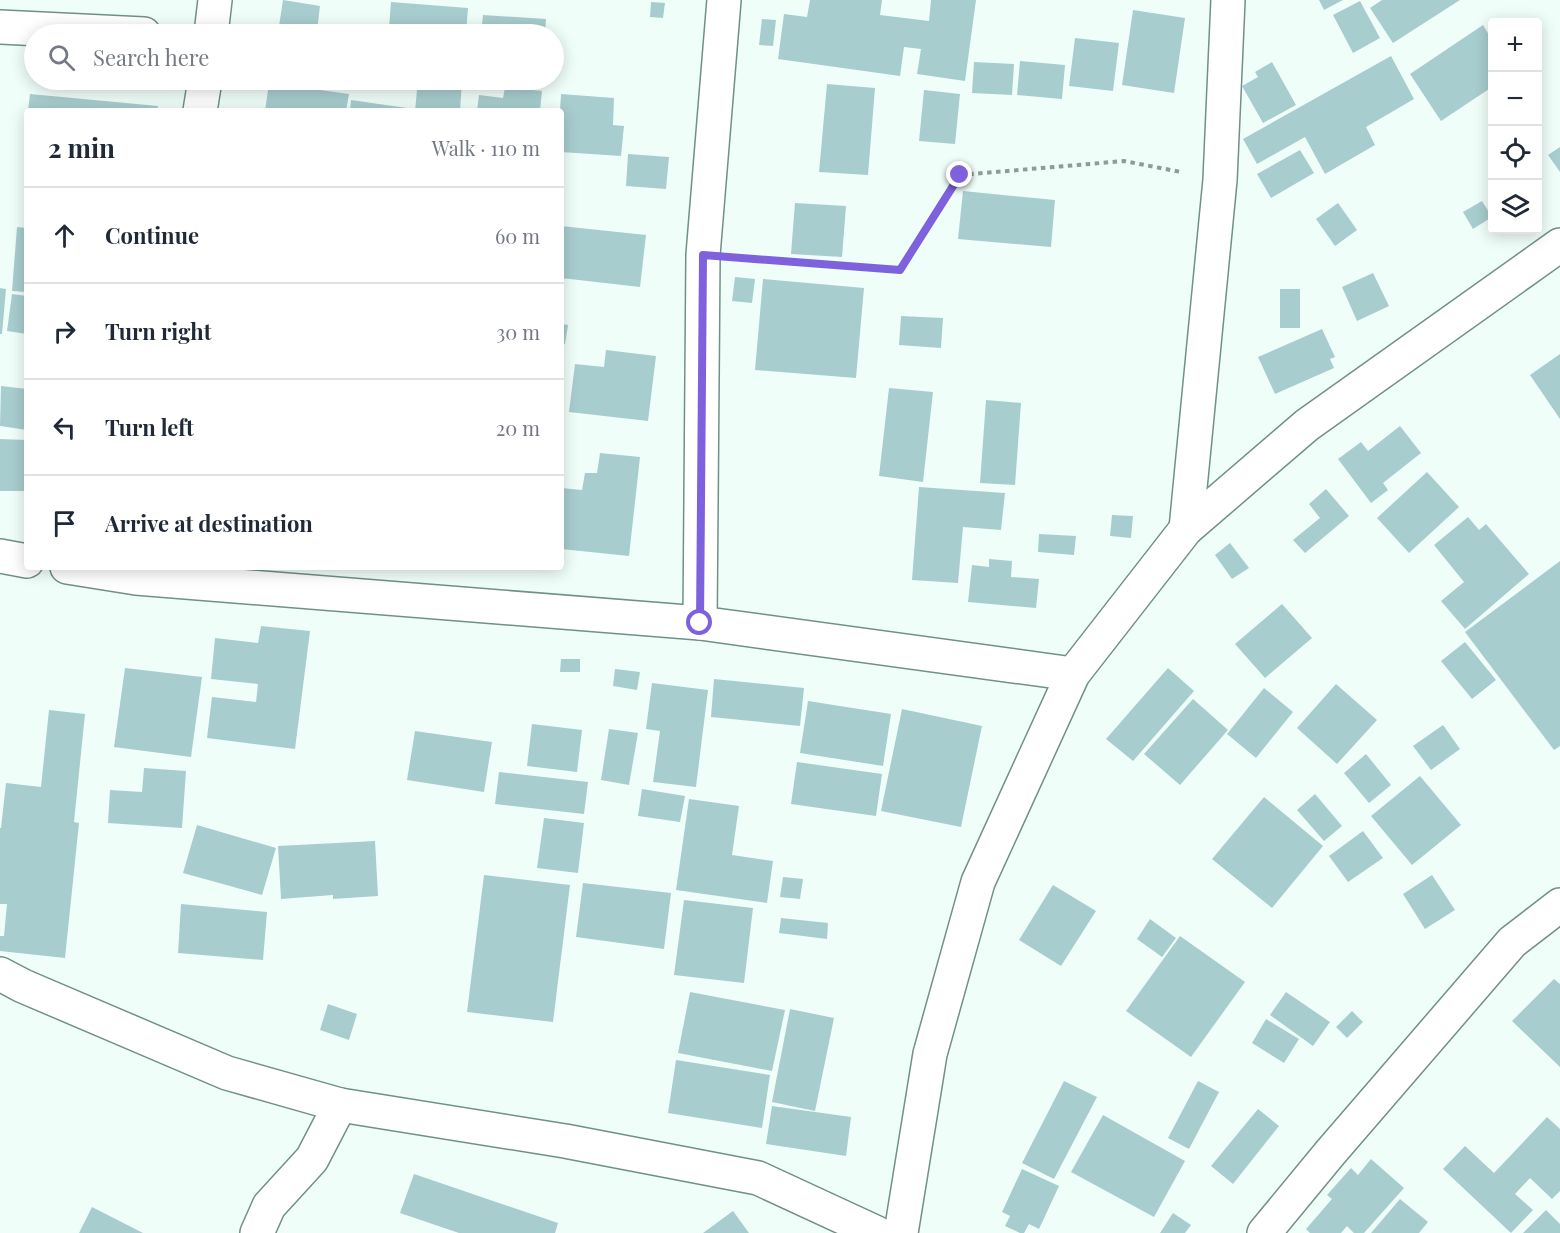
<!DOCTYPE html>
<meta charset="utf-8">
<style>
body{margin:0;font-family:"Playfair Display",serif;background:#f6f6f7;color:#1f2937}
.controls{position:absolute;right:18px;top:18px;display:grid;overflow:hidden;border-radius:6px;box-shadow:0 3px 15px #0003}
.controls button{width:54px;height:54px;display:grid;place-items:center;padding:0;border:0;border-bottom:2px solid #e0e1e3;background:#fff;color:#1f2937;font:30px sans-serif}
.stop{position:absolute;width:18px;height:18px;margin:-14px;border:4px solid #7e62dd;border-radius:50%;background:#fff}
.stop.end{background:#7e62dd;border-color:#fff;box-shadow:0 2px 6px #0008}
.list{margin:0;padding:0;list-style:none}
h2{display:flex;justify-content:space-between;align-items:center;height:78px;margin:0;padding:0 24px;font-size:26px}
h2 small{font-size:20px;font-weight:400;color:#747a83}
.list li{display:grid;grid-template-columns:39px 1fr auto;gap:18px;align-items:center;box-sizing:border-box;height:96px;padding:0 24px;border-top:2px solid #e0e1e3}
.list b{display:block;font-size:22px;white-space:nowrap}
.list em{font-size:20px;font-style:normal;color:#747a83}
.icon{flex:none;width:33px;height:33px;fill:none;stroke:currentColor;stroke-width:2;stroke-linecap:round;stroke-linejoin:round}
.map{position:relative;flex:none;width:1560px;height:1233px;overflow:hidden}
.search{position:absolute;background:#fff;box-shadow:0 3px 15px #0003;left:24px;top:24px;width:540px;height:66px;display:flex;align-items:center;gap:15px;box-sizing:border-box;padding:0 21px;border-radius:33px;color:#747a83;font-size:22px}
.panel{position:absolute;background:#fff;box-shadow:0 3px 15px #0003;left:24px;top:108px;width:540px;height:462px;border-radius:6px}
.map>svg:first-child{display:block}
.building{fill:#a8cdce}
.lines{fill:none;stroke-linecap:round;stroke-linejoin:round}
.street-casing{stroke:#709088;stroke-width:36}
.path{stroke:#8e9c98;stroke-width:4;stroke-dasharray:4.5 4.5;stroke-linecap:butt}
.street{stroke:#fff;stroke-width:33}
.route{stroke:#7e62dd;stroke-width:8}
</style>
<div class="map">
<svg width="1560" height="1233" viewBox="0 0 1560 1233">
<rect width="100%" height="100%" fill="#f0fefa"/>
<g class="building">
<polygon points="283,0 320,6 317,31 279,26"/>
<polygon points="810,0 882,0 880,15 929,21 931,0 976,0 965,81 917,74 921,49 904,47 900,76 778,59 784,14 807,17"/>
<polygon points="1319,0 1343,0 1324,10"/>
<polygon points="1382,0 1460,0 1393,43 1370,8"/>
<polygon points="1360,1 1380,38 1353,53 1333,15"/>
<polygon points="391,2 468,8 466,34 421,34 421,28 389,27"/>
<polygon points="651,2 665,3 663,18 650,17"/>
<polygon points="1133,10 1185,18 1174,93 1122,85"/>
<polygon points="483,15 546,19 545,34 481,34"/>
<polygon points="762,19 776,20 773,46 759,45"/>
<polygon points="1483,25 1492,40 1492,87 1441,121 1410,74"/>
<polygon points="1075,38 1119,43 1113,91 1069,86"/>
<polygon points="1391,56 1414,99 1366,127 1375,145 1325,174 1305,137 1257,164 1243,139"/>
<polygon points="1020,61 1065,65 1062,99 1017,95"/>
<polygon points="974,62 1014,64 1012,95 972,93"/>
<polygon points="1272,62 1296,105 1263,123 1242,86 1258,77 1255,72"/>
<polygon points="418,80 462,80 460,111 415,111"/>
<polygon points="269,83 349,94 346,111 265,111"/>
<polygon points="827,84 875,88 868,175 819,172"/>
<polygon points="505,87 542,91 540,111 477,111 479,95 503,98"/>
<polygon points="924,90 960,94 955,144 919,141"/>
<polygon points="30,94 158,106 157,111 28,111"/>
<polygon points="561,94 614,98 613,125 624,126 621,156 561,152 561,111 560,111"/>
<polygon points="351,100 407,108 407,111 350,111"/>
<polygon points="1560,147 1560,172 1548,155"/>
<polygon points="1300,150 1314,173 1271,198 1257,174"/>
<polygon points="628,154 669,157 666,189 626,186"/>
<polygon points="963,191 1055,200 1051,247 958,239"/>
<polygon points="1482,201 1492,217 1473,229 1463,212"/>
<polygon points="795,203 846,206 842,257 791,254"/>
<polygon points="1338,203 1357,230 1335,246 1316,219"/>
<polygon points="561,226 646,235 640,287 561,278"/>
<polygon points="17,227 27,228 27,292 12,291"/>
<polygon points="1373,273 1389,306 1357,321 1342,287"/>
<polygon points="735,277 755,279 752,303 732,301"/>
<polygon points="763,279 864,288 856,378 755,370"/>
<polygon points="0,288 6,289 2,334 0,334"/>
<rect x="1280" y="289" width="20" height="39"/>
<polygon points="12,294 27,296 27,334 7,331"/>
<polygon points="901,316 943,318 941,348 899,345"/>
<polygon points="561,324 568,325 565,344 561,344"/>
<polygon points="1322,329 1335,357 1330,359 1334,368 1275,394 1258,357"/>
<polygon points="606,350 656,356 648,421 569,412 575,364 604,367"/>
<polygon points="1560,354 1560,419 1530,375"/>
<polygon points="1,386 27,389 27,430 0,426"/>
<polygon points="889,388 933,392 923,482 879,476"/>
<polygon points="986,400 1021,403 1015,485 980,483"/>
<polygon points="1400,426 1421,453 1383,483 1388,490 1371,503 1338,459 1361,442 1368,451"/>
<polygon points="0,439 27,440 27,491 0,491"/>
<polygon points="600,453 640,457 629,556 561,549 561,488 582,490 585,473 597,473"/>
<polygon points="1427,472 1459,507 1409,553 1377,518"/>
<polygon points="919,487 1005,493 1001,530 963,527 958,583 912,580"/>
<polygon points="1326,489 1349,516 1305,553 1293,540 1320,518 1309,504"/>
<polygon points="1112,515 1133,516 1131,538 1110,536"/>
<polygon points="1468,517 1479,530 1486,524 1529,574 1465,629 1441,601 1464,582 1434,545"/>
<polygon points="1039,534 1076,536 1074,555 1038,552"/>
<polygon points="1230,543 1249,568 1232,579 1215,555"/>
<polygon points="989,559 1012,561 1011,577 1039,579 1036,608 968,602 972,565 989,567"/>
<polygon points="1560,561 1560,746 1554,750 1465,632"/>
<polygon points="1282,604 1312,638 1265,678 1235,644"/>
<polygon points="261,626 310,631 295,749 207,738 212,697 256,702 258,684 211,679 215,638 258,643"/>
<polygon points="1465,642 1496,680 1472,699 1441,661"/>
<polygon points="561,659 580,659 580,672 560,672"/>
<polygon points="125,668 202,677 191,757 114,747"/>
<polygon points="1168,668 1194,691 1133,761 1106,739"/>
<polygon points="615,669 640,672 637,690 613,686"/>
<polygon points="714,679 804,688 800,726 711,717"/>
<polygon points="652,683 708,690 696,787 653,782 660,731 646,729"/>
<polygon points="1336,684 1377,720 1337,764 1297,728"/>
<polygon points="1264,688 1293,712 1256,758 1227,734"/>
<polygon points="1193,699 1228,730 1180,785 1144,754"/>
<polygon points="808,701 891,714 883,766 800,753"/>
<polygon points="902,709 982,726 961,827 881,811"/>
<polygon points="49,710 85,714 74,822 79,823 65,958 0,951 0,936 4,936 7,904 0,904 0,828 1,828 6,783 41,787"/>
<polygon points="532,724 582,730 577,772 527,766"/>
<polygon points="1443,725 1460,749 1431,770 1413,746"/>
<polygon points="609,729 638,733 629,785 601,780"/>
<polygon points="415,731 492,742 484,792 407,780"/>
<polygon points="1366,754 1391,785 1369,803 1344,773"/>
<polygon points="797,762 882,774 876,816 791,804"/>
<polygon points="144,768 186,771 182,828 108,823 110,790 142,792"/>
<polygon points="499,772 588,782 584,814 495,804"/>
<polygon points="1420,776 1461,825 1412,865 1371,816"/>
<polygon points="642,789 685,796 680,822 638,816"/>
<polygon points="1315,794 1342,826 1324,841 1297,810"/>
<polygon points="1264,797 1323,846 1272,908 1212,859"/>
<polygon points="689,799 739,806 732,855 773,861 767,903 676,890"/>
<polygon points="544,818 584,823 578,873 537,868"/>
<polygon points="197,825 276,848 262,895 183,873"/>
<polygon points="1363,831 1383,858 1348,882 1329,856"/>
<polygon points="375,841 378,896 333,899 333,895 281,899 278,846"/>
<polygon points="484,875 570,885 553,1022 467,1012"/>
<polygon points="1432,875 1455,910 1425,929 1403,894"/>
<polygon points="783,877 803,879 800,899 780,897"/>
<polygon points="583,883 671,893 664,949 576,937"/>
<polygon points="1053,885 1096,911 1061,966 1019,940"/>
<polygon points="684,900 753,908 744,983 674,975"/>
<polygon points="181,904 267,912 263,960 178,953"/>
<polygon points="781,918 828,923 827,939 779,933"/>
<polygon points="1150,919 1176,938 1162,957 1137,939"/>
<polygon points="1180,936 1245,982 1191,1057 1126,1011"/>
<polygon points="1554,979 1560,984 1560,1067 1512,1021"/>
<polygon points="690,992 785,1010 772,1071 678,1053"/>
<polygon points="1286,992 1330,1022 1313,1046 1270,1015"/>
<polygon points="328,1004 357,1014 349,1040 320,1030"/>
<polygon points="790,1009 834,1018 815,1111 772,1102"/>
<polygon points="1352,1011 1363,1022 1347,1038 1336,1027"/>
<polygon points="1266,1019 1299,1039 1284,1063 1252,1043"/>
<polygon points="676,1060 770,1075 762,1128 668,1113"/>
<polygon points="1064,1081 1097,1097 1054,1179 1022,1163"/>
<polygon points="1198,1081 1219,1092 1189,1149 1168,1138"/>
<polygon points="772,1106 851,1117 846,1156 766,1144"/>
<polygon points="1258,1109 1279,1126 1233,1184 1211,1166"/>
<polygon points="1103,1115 1185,1161 1154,1217 1071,1172"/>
<polygon points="1547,1117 1560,1129 1560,1191 1552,1199 1530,1178 1515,1194 1533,1210 1511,1233 1443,1169 1465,1146 1494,1173"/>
<polygon points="1371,1159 1404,1188 1364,1233 1354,1233 1347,1226 1341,1233 1310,1233 1306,1229 1332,1199 1327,1195 1351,1168 1358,1175"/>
<polygon points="1022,1169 1059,1186 1039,1229 1029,1224 1024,1233 1020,1233 1005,1226 1010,1216 1002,1212"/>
<polygon points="414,1174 558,1223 555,1233 459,1233 400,1213"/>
<polygon points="1400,1199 1428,1222 1419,1233 1371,1233"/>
<polygon points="92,1207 143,1233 79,1233"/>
<polygon points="1546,1210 1560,1224 1560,1233 1523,1233"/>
<polygon points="733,1211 749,1233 703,1233"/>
<polygon points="1173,1213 1191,1225 1185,1233 1160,1233"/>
</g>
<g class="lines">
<g class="street-casing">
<g id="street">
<polyline points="0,27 144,34"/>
<polyline points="211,34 215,0"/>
<polyline points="200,111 205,80"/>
<polyline points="1186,529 1220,180 1228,0"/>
<polyline points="0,556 27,561"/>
<polyline points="67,567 136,578 700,623 1073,674"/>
<polyline points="700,623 703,255 724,0"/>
<polyline points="0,974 23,986 227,1073 340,1105 565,1141 758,1178 877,1233"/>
<polyline points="257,1233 269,1206 312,1159 340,1105"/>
<polyline points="901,1233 930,1054 978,882 1073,674 1186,529 1307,425 1560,245"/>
<polyline points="1264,1233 1330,1153 1512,942 1560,905"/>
</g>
</g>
<polyline class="path" points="743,258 900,270 960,175 1124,161 1181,172"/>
<use href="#street" class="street"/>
</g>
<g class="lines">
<polyline class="route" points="700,623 703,255 900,270 960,175"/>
</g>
</svg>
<div class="controls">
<button>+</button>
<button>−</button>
<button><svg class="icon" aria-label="locate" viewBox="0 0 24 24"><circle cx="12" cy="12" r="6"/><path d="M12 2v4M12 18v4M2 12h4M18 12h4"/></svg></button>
<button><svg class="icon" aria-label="layers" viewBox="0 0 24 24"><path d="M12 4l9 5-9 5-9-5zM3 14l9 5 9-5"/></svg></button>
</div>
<div class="stop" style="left:700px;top:623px"></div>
<div class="stop end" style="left:960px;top:175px"></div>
<div class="search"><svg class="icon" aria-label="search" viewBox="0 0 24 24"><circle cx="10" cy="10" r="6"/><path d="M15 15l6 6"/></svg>Search here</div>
<section class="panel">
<h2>2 min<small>Walk · 110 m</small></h2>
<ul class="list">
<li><svg class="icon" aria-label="ahead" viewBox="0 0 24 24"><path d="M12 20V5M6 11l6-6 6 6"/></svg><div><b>Continue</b></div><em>60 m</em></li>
<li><svg class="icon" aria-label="right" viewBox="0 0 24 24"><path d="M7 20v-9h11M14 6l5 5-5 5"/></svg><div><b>Turn right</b></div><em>30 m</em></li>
<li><svg class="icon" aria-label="left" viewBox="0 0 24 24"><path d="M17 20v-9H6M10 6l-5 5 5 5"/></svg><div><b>Turn left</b></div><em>20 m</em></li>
<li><svg class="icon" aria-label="arrive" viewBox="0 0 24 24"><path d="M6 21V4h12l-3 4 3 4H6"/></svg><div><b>Arrive at destination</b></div></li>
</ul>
</section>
</div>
